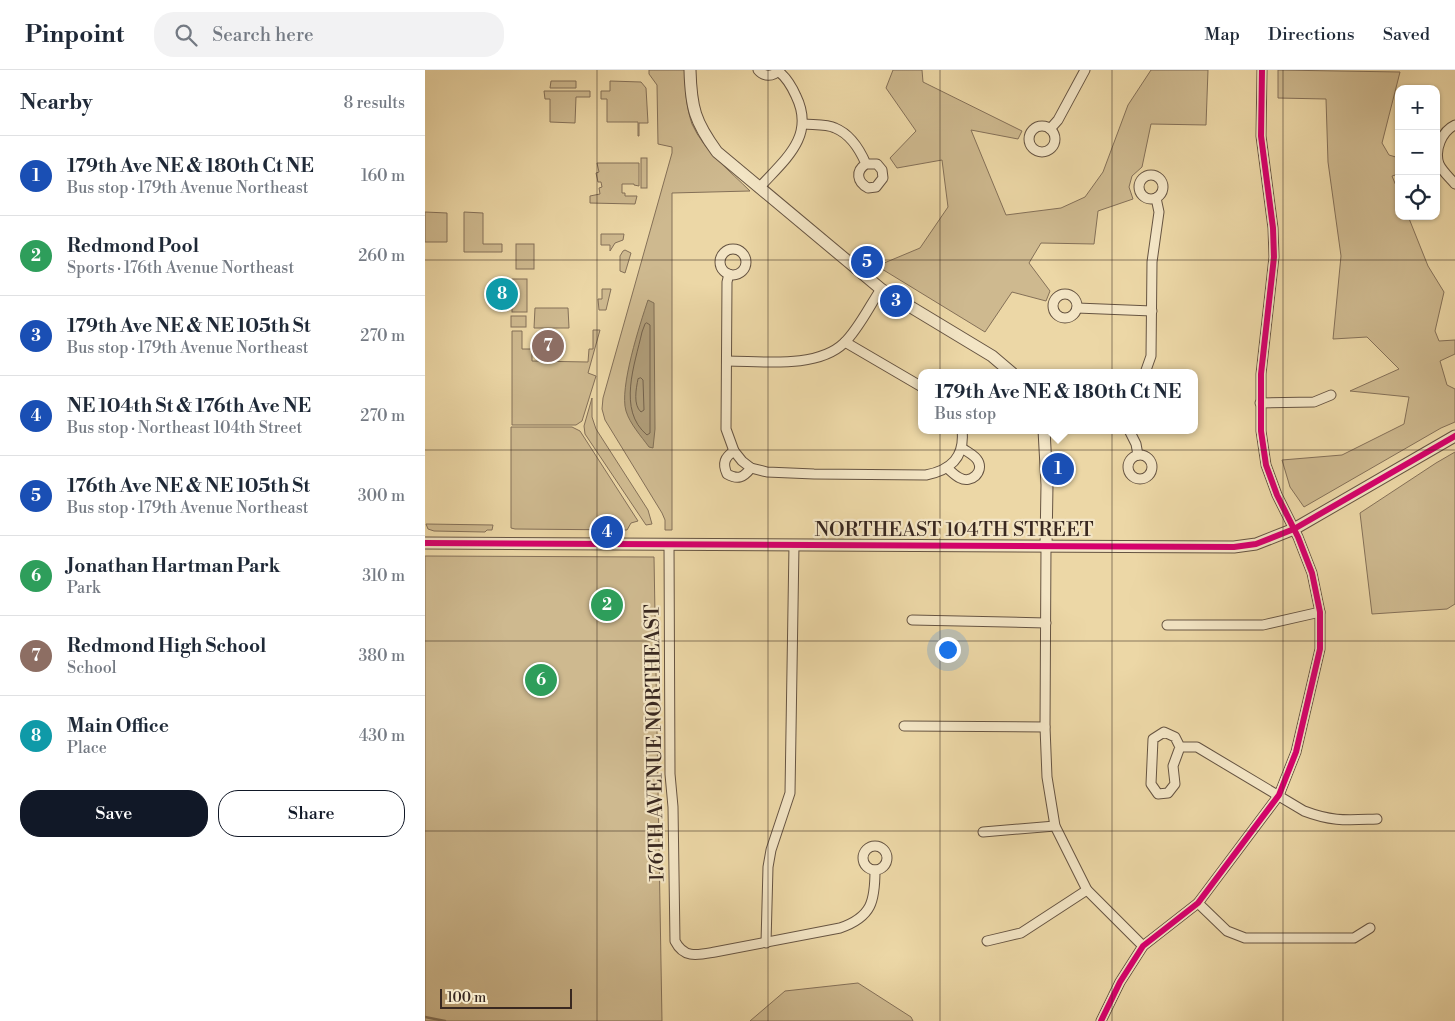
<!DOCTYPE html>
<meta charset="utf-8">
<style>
body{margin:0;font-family:"Libre Bodoni",serif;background:#f2f2f3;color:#1f2937}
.controls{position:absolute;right:15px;top:15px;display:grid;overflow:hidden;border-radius:10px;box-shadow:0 1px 4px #0004}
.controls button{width:45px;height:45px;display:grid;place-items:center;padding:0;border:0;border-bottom:1px solid #e0e1e3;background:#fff;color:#1f2937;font:25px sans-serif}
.scale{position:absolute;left:15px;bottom:12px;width:132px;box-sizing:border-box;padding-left:5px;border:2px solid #392820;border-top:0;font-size:14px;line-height:18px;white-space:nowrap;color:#392820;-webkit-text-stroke:4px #f3e5c5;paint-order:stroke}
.you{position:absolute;left:522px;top:579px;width:18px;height:18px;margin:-12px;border:4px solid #fff;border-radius:50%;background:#1a73e8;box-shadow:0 0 0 8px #1a73e833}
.badge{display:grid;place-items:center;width:32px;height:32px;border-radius:50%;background:#111827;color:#fff;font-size:16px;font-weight:700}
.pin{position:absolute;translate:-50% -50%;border:2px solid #fff;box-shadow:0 1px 5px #0006}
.popup{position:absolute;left:493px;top:299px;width:280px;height:65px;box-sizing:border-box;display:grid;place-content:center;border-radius:10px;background:#fff;filter:drop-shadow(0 1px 4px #0005);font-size:16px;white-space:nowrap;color:#747a83}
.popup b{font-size:19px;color:#1f2937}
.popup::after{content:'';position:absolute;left:50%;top:100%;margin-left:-10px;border:10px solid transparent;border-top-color:#fff}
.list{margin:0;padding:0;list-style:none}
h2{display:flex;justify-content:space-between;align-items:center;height:65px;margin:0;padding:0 20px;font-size:21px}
h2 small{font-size:16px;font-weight:400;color:#747a83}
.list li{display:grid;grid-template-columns:32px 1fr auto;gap:15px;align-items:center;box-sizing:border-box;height:80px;padding:0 20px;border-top:1px solid #e0e1e3}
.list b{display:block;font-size:19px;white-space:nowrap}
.list p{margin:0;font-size:16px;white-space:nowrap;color:#747a83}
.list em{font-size:16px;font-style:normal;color:#747a83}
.actions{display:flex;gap:10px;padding:15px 20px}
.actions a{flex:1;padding:11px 0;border:1px solid #111827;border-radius:20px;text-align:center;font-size:18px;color:#111827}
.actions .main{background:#111827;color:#fff}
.icon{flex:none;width:28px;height:28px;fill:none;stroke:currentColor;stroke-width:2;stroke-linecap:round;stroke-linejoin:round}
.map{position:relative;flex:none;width:1030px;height:951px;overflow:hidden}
header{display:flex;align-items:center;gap:30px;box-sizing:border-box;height:70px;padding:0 25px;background:#fff;border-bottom:1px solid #e0e1e3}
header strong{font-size:24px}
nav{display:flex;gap:28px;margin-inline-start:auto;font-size:18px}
.search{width:350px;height:45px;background:#f2f2f3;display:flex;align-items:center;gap:12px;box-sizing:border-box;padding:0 18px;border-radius:20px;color:#747a83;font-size:19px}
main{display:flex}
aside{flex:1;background:#fff}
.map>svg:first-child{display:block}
.green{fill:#ceb98f;stroke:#847058}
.water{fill:#af9c78;stroke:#806e55}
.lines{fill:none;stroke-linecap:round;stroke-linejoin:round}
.shore{stroke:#74624c;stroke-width:1}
.stream{stroke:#806e55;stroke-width:2.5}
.minor-casing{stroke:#665442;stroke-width:11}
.tertiary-casing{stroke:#665442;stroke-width:13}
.minor{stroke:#f3e5c5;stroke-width:9}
.tertiary{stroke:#f3e5c5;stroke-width:11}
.cycleway-casing{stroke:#f3e5c5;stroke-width:9}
.cycleway{stroke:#d6006c;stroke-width:6}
.grid{fill:none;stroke:#392820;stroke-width:1;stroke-opacity:0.55}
.labels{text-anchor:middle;stroke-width:4.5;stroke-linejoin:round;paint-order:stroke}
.street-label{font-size:20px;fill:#392820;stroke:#f3e5c5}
</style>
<header>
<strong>Pinpoint</strong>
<div class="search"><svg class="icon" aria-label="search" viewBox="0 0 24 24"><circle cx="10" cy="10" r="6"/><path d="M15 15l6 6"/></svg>Search here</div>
<nav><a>Map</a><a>Directions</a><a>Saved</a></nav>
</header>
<main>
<aside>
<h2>Nearby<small>8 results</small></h2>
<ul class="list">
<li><span class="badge" style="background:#1a4fb4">1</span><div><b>179th Ave NE &amp; 180th Ct NE</b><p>Bus stop · 179th Avenue Northeast</p></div><em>160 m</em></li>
<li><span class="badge" style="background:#2e9e5b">2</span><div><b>Redmond Pool</b><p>Sports · 176th Avenue Northeast</p></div><em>260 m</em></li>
<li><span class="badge" style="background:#1a4fb4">3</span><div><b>179th Ave NE &amp; NE 105th St</b><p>Bus stop · 179th Avenue Northeast</p></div><em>270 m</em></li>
<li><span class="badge" style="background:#1a4fb4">4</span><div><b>NE 104th St &amp; 176th Ave NE</b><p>Bus stop · Northeast 104th Street</p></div><em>270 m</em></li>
<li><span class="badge" style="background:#1a4fb4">5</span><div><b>176th Ave NE &amp; NE 105th St</b><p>Bus stop · 179th Avenue Northeast</p></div><em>300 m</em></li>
<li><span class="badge" style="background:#2e9e5b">6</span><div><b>Jonathan Hartman Park</b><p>Park</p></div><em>310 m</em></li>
<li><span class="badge" style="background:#8d6e63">7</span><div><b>Redmond High School</b><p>School</p></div><em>380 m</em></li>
<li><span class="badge" style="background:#0f9aa8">8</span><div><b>Main Office</b><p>Place</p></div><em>430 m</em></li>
</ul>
<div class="actions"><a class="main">Save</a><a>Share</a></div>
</aside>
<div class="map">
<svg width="1030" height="951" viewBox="0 0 1030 951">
<rect width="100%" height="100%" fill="#ecd7a6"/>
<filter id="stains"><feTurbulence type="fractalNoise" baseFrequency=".004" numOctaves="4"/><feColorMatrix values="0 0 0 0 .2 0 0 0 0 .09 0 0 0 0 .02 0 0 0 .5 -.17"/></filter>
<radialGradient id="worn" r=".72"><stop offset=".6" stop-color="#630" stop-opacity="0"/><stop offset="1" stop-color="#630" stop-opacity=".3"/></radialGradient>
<g class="green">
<path d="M224,0h36c0,17 1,37 7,54 12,27 38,47 58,67l-78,2v337h-7v-10l-3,-7 -57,-93 -3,-11 1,-11 69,-245v-6l-14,-3 -1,-59 -8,-11z"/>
<polygon points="468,0 497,0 498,12 597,61 593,69 546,60 581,145 636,138 660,127 678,102 703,35 726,0 783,0 781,55 726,54 717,97 707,106 704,117 708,129 673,141 669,174 616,173 604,193 625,221 621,231 587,222 560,262 452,196 495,178 523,137 517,90 472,98 465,88 491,61 461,18"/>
<polygon points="853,0 975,2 957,73 964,85 974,88 974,104 967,106 974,123 974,146 983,146 1003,196 1019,222 1010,261 1014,271 1030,270 1030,284 1015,291 1022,315 1030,319 1030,352 1016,358 879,437 865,417 857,390 917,385 979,354 984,327 925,321 974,299 942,267 908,269 916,186 903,92 901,29 853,28"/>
<polygon points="126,11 151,11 151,18 125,18"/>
<polygon points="185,11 216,12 221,18 223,53 214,53 214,66 213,66 213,52 182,52 182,29 176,29 176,21 185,21"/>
<polygon points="119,21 165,21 165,27 151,27 150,53 125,52 125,29 120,29"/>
<rect x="216" y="88" width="6" height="30"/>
<polygon points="172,93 214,93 214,116 209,115 209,114 197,114 197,123 200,123 200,126 212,126 210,134 165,133 165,126 175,124 174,118 177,117 176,112 173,112 171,103 174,102"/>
<polygon points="0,142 22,143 22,172 0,172"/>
<polygon points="39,142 58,143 58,174 77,174 77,182 39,182"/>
<polygon points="176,164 199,164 198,170 190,173 185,181 185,175 176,175"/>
<rect x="91" y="174" width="18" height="25"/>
<polygon points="200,180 206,183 200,203 195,201 195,186 198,181"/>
<rect x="87" y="209" width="15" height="33"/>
<polygon points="177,219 186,219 181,240 174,240 173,229 177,229"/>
<polygon points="110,238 143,238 144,258 109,258"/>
<rect x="86" y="246" width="15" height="11"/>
<polygon points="168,260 175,260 163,303 171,306 157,351 151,355 87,355 87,261 97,261 97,279 107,279 107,291 163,292 164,279 168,279"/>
<polygon points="167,328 167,347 171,359 223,440 227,454 221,455 160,364 159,356"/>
<polygon points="86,357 147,357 155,361 213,451 206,453 202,460 90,459 86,458"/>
<polygon points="1030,382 1030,534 1022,539 947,544 935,443 1011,393"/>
<polygon points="1,454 68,455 67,460 62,460 60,462 9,461 3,459"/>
<polygon points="0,486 229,487 237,951 0,951"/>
<polygon points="433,913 486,947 488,951 325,951 360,921"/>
</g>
<path class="water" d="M223,230l6,3v7l1,119 -2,19 -4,-1c-8,-11 -19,-23 -23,-36 -7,-23 14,-87 22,-111z"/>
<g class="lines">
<g class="shore">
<path d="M222,253l3,2v108l-3,2c-30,-25 -12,-71 -5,-103l3,-8z"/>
<path d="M216,308l2,2 1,30 -3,2c-8,-7 -5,-23 -3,-33z"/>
</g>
<polyline class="stream" points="0,947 20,951"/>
<g class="minor-casing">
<g id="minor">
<path d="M333,0c6,7 15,7 21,0"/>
<path d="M379,54c9,1 23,0 31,4 15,6 25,22 31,36 -11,7 -9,18 2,24l8,-1 7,-9 -1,-8 -5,-6h-11"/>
<path d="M1030,55c-13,6 -21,25 -16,39 3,7 11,14 16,20"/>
<circle cx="617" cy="69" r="13"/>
<polyline points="625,59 633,50 660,0"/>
<circle cx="726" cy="117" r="12"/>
<path d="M334,118c25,-28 57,-51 37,-92 -4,-9 -10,-19 -18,-25"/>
<circle cx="308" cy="192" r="13"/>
<path d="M304,204l-2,8 -1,147 8,22 8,10 9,7 16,4 47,2 112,1c25,-5 39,-18 36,-45"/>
<circle cx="640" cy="236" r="12"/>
<polyline points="652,238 727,241"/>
<polyline points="420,272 497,317"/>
<path d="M302,291c35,0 90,8 117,-18 14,-13 26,-38 37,-54"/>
<polyline points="720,303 726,286 727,192 734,142 731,128"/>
<polyline points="835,333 889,332 906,325"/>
<polyline points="704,360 711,374 713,385"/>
<path d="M309,381c-9,6 -12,12 -7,23 11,6 16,4 24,-6"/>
<circle cx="715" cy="397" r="12"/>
<path d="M522,398c4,3 8,8 13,10 11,6 24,-6 18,-17 -3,-6 -11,-9 -16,-13"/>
<path d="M244,474l1,230 3,33 2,134c9,18 23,14 40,11l125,-24c32,-11 35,-27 35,-58"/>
<polyline points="621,476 620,657 622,707 630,756 662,820 718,876"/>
<polyline points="487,550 621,553"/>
<polyline points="742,555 838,555 895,542"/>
<polyline points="479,656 620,657"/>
<path d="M755,677l-7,19 2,18 -7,9 -10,1 -7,-10 2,-45 11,-7 11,5 5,10h17l107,64c29,11 43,9 73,8"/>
<polyline points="558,762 630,756"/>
<circle cx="450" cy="788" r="12"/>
<polyline points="773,833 802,861 820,868 929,868 945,858"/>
<polyline points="562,871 596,863 662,820"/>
<polyline points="341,873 343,797 346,780 365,723 369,475"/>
<polyline points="676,951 695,912 718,876 773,833 854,725 871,682 895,579 895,542 887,503 873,467 852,425 841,395 836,361 836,304 849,187 848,158 836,66 837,0"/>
</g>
</g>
<g class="tertiary-casing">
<g id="tertiary">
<path d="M265,0c1,38 5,52 27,82l164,137 111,67 20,17"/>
<polyline points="619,360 622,415 621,476"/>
<polyline points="0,473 809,477 831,474 869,459 1030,366"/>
</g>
</g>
<use href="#minor" class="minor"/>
<use href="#tertiary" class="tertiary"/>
<g class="cycleway-casing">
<g id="cycleway">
<polyline points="0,473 809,477 831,474 869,459 1030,366"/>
<polyline points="676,951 695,912 718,876 773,833 854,725 871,682 895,579 895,542 887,503 873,467 852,425 841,395 836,361 836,304 849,187 848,158 836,66 837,0"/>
</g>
</g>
<use href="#cycleway" class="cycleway"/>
</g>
<path class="grid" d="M172,0v951M343,0v951M515,0v951M687,0v951M858,0v951M0,190h1030M0,380h1030M0,571h1030M0,761h1030"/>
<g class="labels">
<g class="street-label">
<text x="529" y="466">NORTHEAST 104TH STREET</text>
<text transform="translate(229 673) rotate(-91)" y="7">176TH AVENUE NORTHEAST</text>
</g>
</g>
<rect width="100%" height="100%" filter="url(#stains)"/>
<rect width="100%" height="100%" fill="url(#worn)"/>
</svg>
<div class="controls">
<button>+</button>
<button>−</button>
<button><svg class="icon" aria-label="locate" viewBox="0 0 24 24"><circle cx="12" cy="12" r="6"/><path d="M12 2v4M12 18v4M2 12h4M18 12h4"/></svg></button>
</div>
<div class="scale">100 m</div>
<div class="you"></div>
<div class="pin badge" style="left:633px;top:399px;background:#1a4fb4">1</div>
<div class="popup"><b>179th Ave NE &amp; 180th Ct NE</b>Bus stop</div>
<div class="pin badge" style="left:182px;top:535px;background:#2e9e5b">2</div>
<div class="pin badge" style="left:471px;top:231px;background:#1a4fb4">3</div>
<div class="pin badge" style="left:182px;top:462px;background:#1a4fb4">4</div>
<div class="pin badge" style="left:442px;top:192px;background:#1a4fb4">5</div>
<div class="pin badge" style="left:116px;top:610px;background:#2e9e5b">6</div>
<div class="pin badge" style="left:123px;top:276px;background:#8d6e63">7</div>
<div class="pin badge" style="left:77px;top:224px;background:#0f9aa8">8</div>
</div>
</main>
